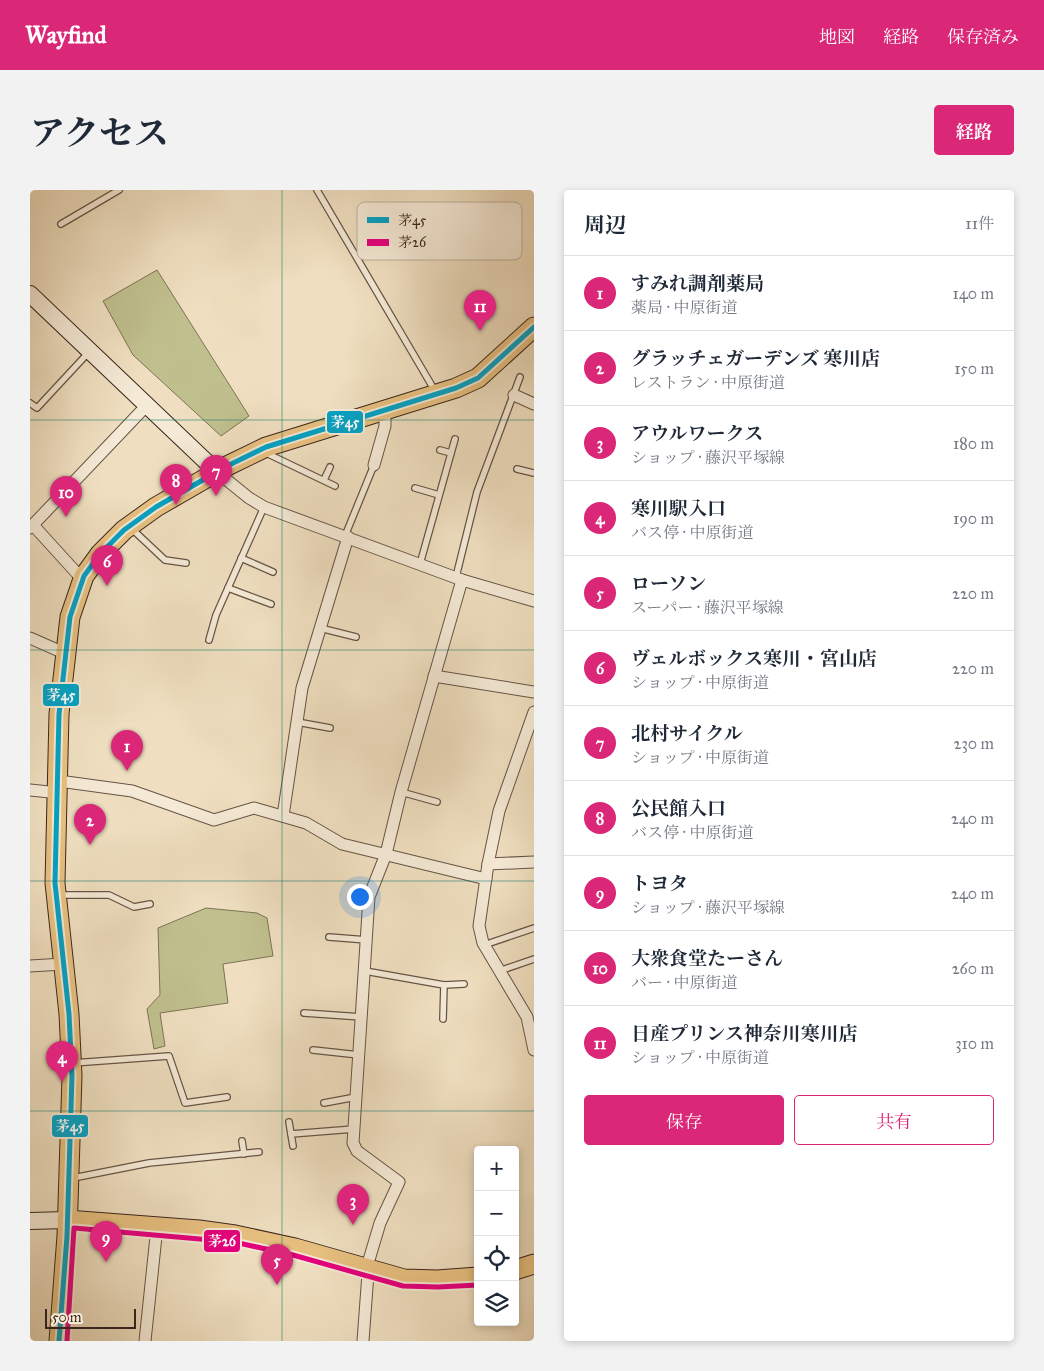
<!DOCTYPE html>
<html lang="ja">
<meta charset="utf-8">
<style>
body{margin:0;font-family:"IM FELL Great Primer","Noto Serif JP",serif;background:#f2f2f3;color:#1f2937}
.controls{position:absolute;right:15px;bottom:15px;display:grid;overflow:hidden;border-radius:5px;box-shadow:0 2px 8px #0003}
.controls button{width:45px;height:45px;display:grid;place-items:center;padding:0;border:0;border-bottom:1px solid #e0e1e3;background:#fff;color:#1f2937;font:25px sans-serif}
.scale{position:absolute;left:15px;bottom:12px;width:91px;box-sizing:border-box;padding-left:5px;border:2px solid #3a261d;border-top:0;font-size:14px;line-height:18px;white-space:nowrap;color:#3a261d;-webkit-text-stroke:4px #f5ead6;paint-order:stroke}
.you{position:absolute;left:329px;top:706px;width:18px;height:18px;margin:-12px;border:4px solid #fff;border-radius:50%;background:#1a73e8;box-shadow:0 0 0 8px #1a73e833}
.badge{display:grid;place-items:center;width:32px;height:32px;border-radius:50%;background:#db2777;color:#fff;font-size:16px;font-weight:700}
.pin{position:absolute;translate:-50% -41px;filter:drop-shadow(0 1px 2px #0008)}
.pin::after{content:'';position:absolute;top:26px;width:18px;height:15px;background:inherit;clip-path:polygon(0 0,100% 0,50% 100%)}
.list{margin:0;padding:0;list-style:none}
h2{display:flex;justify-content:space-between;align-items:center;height:65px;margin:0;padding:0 20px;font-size:21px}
h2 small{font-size:16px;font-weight:400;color:#747a83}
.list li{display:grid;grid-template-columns:32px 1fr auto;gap:15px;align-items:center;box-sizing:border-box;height:75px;padding:0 20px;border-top:1px solid #e0e1e3}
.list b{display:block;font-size:19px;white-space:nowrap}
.list p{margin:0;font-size:16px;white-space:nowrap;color:#747a83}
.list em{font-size:16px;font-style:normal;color:#747a83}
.actions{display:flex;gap:10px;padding:15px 20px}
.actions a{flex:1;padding:11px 0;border:1px solid #db2777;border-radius:5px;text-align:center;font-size:18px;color:#db2777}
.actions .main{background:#db2777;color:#fff}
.icon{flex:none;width:28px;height:28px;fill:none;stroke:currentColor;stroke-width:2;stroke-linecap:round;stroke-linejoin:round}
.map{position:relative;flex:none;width:504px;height:1151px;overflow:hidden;border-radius:5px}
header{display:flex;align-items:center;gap:30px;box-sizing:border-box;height:70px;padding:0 25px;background:#db2777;color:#fff}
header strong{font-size:24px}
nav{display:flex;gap:28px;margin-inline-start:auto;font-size:18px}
.intro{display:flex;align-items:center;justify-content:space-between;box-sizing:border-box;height:120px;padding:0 30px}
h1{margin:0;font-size:35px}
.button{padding:12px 22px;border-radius:5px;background:#db2777;color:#fff;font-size:18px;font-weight:700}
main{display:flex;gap:30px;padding:0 30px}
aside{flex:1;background:#fff;border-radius:5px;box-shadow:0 2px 8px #0003}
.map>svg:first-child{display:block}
.green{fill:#c0c08e;stroke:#7d7356}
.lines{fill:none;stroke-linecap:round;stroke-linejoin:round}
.lane-casing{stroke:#675446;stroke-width:8}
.street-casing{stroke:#675446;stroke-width:13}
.secondary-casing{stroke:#3a261d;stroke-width:18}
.primary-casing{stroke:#3a261d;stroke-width:21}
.lane{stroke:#f5ead6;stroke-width:5.5}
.street{stroke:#f5ead6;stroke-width:11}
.secondary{stroke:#f5ead6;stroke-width:16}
.primary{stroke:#e8c080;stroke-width:19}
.bus-1-casing{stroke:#f5ead6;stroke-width:9}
.bus-2-casing{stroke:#f5ead6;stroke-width:9}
.bus-1{stroke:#03a2c5;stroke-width:5}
.bus-2{stroke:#e5007d;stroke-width:5}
.grid{fill:none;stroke:#0f766e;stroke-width:1;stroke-opacity:0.55}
.key{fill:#f5ead6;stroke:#bdaf9e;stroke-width:1}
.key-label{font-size:14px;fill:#3a261d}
.line-badge{stroke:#f5ead6;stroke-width:2}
.badge-label{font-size:14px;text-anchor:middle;font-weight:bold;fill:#fff}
</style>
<header>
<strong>Wayfind</strong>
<nav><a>地図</a><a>経路</a><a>保存済み</a></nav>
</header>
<div class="intro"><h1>アクセス</h1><a class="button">経路</a></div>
<main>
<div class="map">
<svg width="504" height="1151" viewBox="0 0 504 1151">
<rect width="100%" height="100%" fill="#efdfc0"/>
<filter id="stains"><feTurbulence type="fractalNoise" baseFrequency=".004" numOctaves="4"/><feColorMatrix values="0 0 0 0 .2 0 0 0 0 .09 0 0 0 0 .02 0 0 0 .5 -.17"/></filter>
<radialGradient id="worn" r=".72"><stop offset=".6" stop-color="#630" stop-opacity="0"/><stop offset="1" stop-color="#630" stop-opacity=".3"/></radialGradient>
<g class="green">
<polygon points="127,80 219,226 191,246 103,165 73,111"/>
<polygon points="176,718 227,723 237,728 243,766 193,774 198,813 130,823 135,856 124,859 117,819 130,805 128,738"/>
</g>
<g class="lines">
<g class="lane-casing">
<g id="lane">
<polyline points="287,0 405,201"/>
<polyline points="31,34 89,0"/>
<polyline points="0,213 7,218 59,162"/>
<polyline points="410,260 421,263"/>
<polyline points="234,262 305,296"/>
<polyline points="487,279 504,283"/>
<polyline points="294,290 300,277"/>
<polyline points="385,298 409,305"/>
<polyline points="102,339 135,370 156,373"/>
<polyline points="315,346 344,275"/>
<polyline points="211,368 243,382"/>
<polyline points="390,374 425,249"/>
<polyline points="426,387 447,302 490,187"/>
<polyline points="198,398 241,414"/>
<polyline points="290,438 326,447"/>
<polyline points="179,450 186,425 234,317"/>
<polyline points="267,532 300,538"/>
<polyline points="371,602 407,612"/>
<polyline points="28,705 79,705 104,717 120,714"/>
<polyline points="299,747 337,750"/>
<polyline points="454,755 504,738"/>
<polyline points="335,781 414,795 413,829"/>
<polyline points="469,781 504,769"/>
<polyline points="414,795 434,794"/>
<polyline points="274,823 332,827"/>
<polyline points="283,860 329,865"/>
<polyline points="43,873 139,866 155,913 197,907"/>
<polyline points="294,913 326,907"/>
<polyline points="259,932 261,944 324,939"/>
<polyline points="261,944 263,956"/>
<polyline points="212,951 214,964"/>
<polyline points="43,988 119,973 229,962"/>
</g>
</g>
<g class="street-casing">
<g id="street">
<polyline points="484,205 504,214"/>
<polyline points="344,275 355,236 355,221"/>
<polyline points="187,282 219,308 234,317 432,390 504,411"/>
<polyline points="3,335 53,390"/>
<polyline points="0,338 118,214"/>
<polyline points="0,448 34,463"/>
<polyline points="404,486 504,502"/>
<polyline points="504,522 469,621 458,674 449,736 453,753 497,827 504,860"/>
<polyline points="29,591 102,601 184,630 224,618 276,633 312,654 456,689"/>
<polyline points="0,600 29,603"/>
<polyline points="253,626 272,498 318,347"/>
<polyline points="458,674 504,672"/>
<polyline points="0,776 33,774"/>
<polyline points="115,1151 127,1037"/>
<polyline points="333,1151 339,1070 350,1033 369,992 327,961 323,953 339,707 356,664 371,602 432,390"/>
</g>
</g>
<g class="secondary-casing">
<g id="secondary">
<polyline points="0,104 187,282"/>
<polyline points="0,1031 37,1030"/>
</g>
</g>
<g class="primary-casing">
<g id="primary">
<polyline points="37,1030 169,1040 205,1045 265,1058 374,1089 407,1090 448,1087"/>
<polyline points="485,1080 504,1074"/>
<polyline points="29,1151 37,1046 42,886 39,824 25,693 29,524 40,427 54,386 70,364 94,340 126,317 197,276 236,257 426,198 448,188 504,137"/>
</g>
</g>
<use href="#lane" class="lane"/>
<use href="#street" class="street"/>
<use href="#secondary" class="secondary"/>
<use href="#primary" class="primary"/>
<g class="bus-1-casing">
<polyline id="bus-1" points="29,1151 37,1046 42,886 39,824 25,693 29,524 40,427 54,386 70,364 94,340 126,317 197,276 236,257 426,198 448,188 504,137"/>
</g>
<g class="bus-2-casing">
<polyline id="bus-2" points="37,1151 44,1038 204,1052 263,1065 373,1096 408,1097 448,1095"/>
</g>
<use href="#bus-1" class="bus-1"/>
<use href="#bus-2" class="bus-2"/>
</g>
<path class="grid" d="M252,0v1151M0,230h504M0,460h504M0,691h504M0,921h504"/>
<rect x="327" y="12" width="165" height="58" rx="8" class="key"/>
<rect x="337" y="27" width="22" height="6" fill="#03a2c5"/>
<rect x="337" y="49" width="22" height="7" fill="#e5007d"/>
<g class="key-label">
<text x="368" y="35">茅45</text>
<text x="368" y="57">茅26</text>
</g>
<g class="line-badge">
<rect x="296" y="220" width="38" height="24" rx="5" fill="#03a2c5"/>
<rect x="12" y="493" width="38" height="24" rx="5" fill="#03a2c5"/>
<rect x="21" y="924" width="38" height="24" rx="5" fill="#03a2c5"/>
<rect x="173" y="1039" width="38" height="24" rx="5" fill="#e5007d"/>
</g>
<g class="badge-label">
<text x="315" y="237">茅45</text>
<text x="31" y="510">茅45</text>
<text x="40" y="941">茅45</text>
<text x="192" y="1056">茅26</text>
</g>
<rect width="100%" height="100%" filter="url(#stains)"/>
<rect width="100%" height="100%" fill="url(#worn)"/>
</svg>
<div class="controls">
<button>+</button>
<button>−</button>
<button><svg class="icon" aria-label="locate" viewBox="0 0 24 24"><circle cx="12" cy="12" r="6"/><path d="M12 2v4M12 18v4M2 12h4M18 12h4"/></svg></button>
<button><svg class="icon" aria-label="layers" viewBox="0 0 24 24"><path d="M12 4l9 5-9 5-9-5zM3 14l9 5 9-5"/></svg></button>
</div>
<div class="scale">50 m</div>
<div class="you"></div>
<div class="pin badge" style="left:97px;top:581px">1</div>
<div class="pin badge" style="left:60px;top:655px">2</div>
<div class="pin badge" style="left:323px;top:1035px">3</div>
<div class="pin badge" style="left:32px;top:892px">4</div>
<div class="pin badge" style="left:247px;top:1095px">5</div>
<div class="pin badge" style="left:77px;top:396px">6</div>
<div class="pin badge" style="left:186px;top:306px">7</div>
<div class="pin badge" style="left:146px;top:315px">8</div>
<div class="pin badge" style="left:76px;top:1072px">9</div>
<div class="pin badge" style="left:36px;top:327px">10</div>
<div class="pin badge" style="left:450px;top:141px">11</div>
</div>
<aside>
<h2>周辺<small>11件</small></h2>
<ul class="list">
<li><span class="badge">1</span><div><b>すみれ調剤薬局</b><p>薬局 · 中原街道</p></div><em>140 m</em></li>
<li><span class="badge">2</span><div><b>グラッチェガーデンズ 寒川店</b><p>レストラン · 中原街道</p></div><em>150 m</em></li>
<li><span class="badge">3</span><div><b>アウルワークス</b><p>ショップ · 藤沢平塚線</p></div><em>180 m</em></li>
<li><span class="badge">4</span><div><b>寒川駅入口</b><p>バス停 · 中原街道</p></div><em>190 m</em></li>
<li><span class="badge">5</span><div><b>ローソン</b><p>スーパー · 藤沢平塚線</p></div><em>220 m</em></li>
<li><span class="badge">6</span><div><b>ヴェルボックス寒川・宮山店</b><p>ショップ · 中原街道</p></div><em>220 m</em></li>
<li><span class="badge">7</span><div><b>北村サイクル</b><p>ショップ · 中原街道</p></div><em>230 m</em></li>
<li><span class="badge">8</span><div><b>公民館入口</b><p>バス停 · 中原街道</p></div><em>240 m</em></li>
<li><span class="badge">9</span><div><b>トヨタ</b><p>ショップ · 藤沢平塚線</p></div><em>240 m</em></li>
<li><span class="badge">10</span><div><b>大衆食堂たーさん</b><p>バー · 中原街道</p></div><em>260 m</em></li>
<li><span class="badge">11</span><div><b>日産プリンス神奈川寒川店</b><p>ショップ · 中原街道</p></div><em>310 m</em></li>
</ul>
<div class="actions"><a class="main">保存</a><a>共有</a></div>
</aside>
</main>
